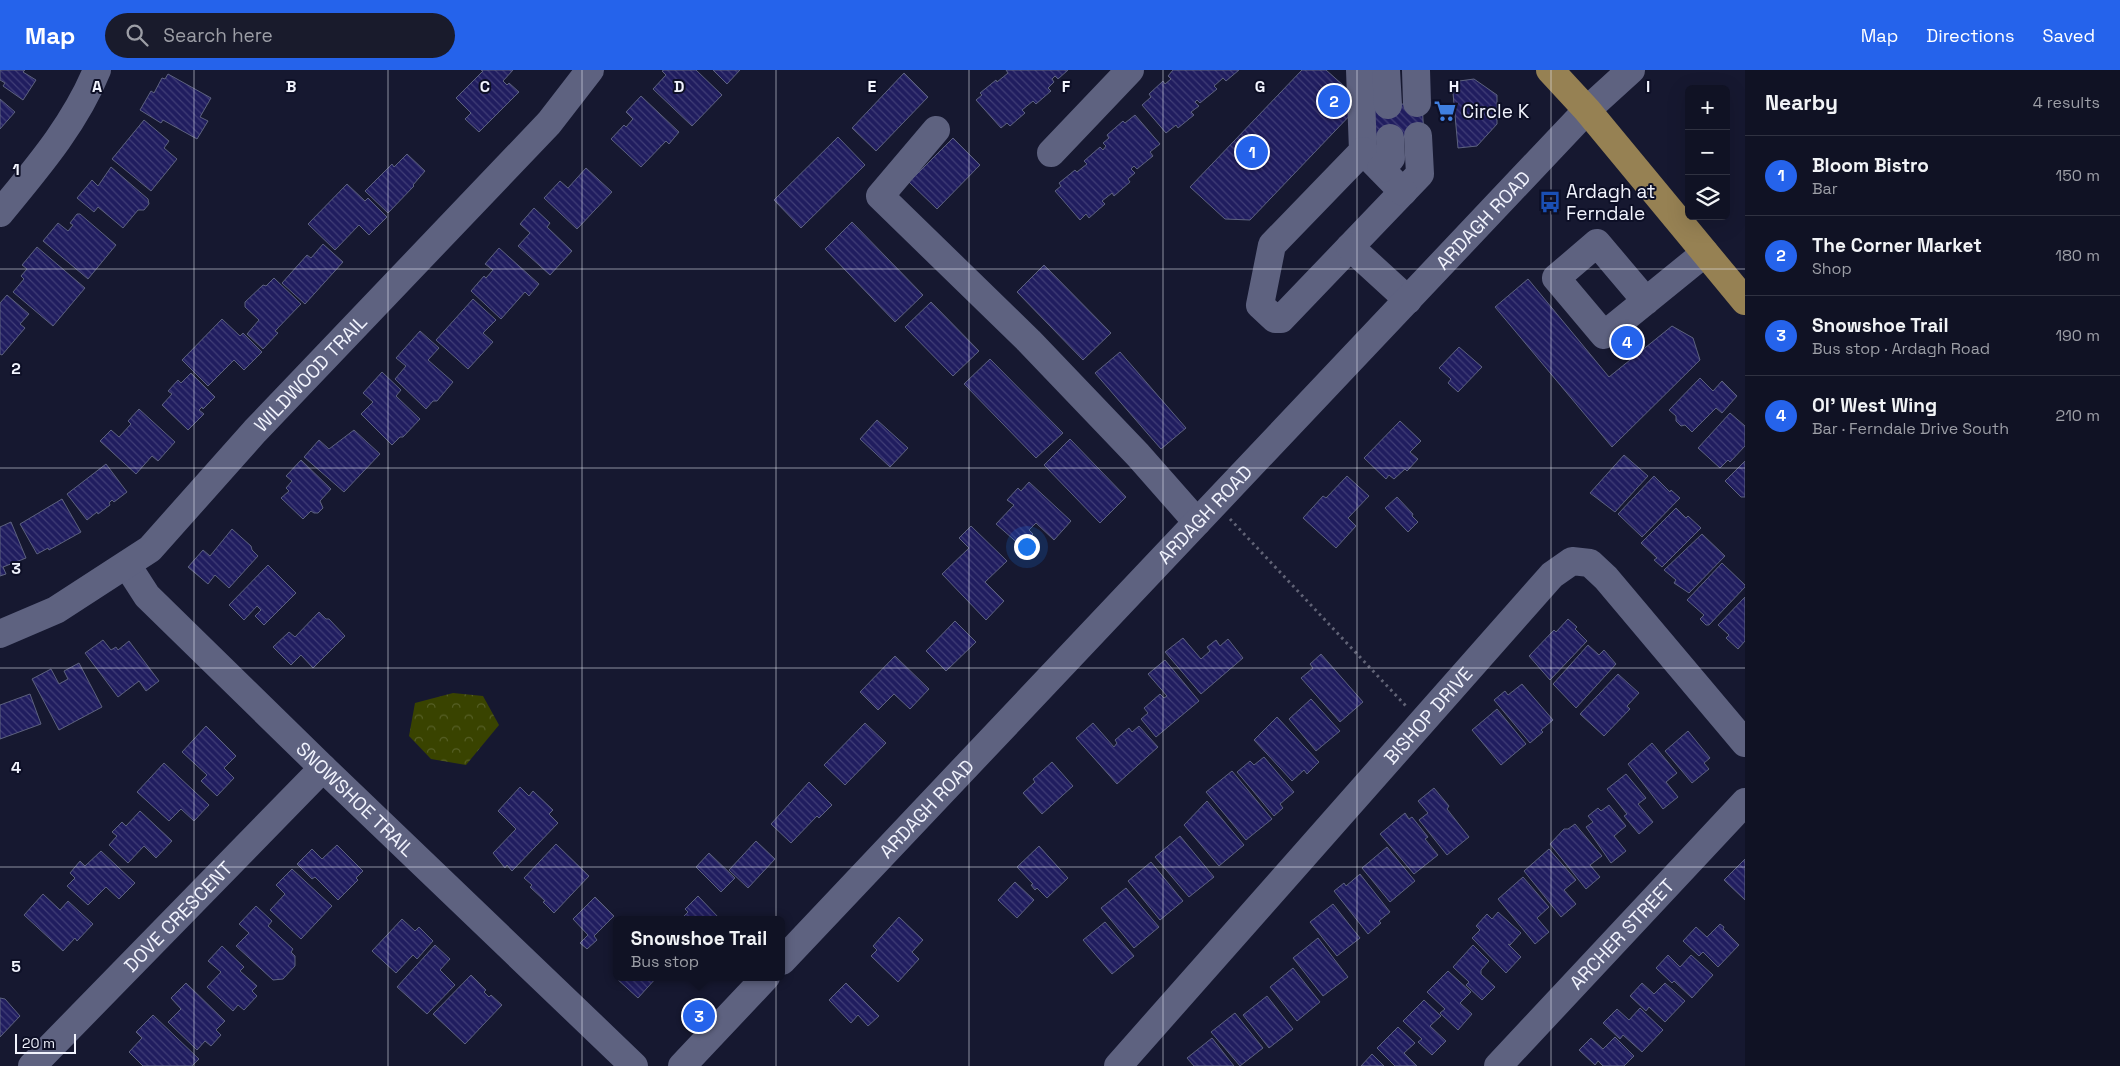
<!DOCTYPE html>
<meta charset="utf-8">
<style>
body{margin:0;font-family:"Space Grotesk",sans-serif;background:#191b2c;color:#f1f3f6}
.controls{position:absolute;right:15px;top:15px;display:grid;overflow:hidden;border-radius:8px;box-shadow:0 5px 20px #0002}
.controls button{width:45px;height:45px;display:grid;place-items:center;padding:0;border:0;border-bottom:1px solid #303241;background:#101224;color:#f1f3f6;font:25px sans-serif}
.scale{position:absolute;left:15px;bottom:12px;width:61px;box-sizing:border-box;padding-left:5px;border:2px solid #f1f3fd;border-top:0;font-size:14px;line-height:18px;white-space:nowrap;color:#f1f3fd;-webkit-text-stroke:4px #0d0f26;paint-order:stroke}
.you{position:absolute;left:1026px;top:476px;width:18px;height:18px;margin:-12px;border:4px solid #fff;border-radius:50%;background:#1a73e8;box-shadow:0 0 0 8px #1a73e833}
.badge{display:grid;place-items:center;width:32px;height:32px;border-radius:50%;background:#2563eb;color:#fff;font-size:16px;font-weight:700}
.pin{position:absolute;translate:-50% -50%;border:2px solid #fff;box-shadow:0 1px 5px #0006}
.popup{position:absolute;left:613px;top:846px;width:172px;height:65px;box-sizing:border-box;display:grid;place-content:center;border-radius:8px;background:#101224;filter:drop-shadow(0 1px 4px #0005);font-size:16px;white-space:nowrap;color:#9c9ea6}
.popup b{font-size:19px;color:#f1f3f6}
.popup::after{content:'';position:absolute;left:50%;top:100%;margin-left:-10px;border:10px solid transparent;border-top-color:#101224}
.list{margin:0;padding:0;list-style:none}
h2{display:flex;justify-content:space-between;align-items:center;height:65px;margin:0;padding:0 20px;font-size:21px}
h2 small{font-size:16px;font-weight:400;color:#9c9ea6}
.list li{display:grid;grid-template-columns:32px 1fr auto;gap:15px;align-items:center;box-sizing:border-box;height:80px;padding:0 20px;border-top:1px solid #303241}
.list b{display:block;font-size:19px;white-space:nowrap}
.list p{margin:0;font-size:16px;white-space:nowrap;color:#9c9ea6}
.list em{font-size:16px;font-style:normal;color:#9c9ea6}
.icon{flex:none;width:28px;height:28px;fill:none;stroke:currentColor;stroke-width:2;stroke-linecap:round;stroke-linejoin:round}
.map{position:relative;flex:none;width:1745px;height:996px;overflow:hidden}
header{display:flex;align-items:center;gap:30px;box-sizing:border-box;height:70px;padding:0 25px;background:#2563eb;color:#fff}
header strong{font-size:24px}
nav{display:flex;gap:28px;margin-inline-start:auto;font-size:18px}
.search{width:350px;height:45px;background:#191b2c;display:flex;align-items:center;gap:12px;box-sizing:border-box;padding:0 18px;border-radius:28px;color:#9c9ea6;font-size:19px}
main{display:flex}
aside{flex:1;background:#101224}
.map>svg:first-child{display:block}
.park{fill:url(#park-crowns)}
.building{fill:url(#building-back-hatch);stroke:#5d627f}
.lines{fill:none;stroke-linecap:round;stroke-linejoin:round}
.path{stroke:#616376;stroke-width:3;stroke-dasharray:2.5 4;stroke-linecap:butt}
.minor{stroke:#5e6280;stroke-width:28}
.major{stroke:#968153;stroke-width:28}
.grid{fill:none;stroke:#f1f3fd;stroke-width:1;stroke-opacity:0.55}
.labels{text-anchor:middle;stroke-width:4;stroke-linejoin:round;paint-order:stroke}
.poi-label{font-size:19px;fill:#f1f3fd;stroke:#0d0f26;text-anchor:start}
.street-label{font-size:19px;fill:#f1f3fd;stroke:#0d0f26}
.grid-label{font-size:16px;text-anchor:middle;font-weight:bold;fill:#f1f3fd;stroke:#0d0f26;stroke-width:4;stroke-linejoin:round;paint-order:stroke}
</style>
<header>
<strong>Map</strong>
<div class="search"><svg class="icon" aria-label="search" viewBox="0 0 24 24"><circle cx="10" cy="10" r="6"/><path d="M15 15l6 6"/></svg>Search here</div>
<nav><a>Map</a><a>Directions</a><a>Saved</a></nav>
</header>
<main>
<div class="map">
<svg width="1745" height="996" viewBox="0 0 1745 996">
<defs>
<pattern id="park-crowns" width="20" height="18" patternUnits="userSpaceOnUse" patternTransform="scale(1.25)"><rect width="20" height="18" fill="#394300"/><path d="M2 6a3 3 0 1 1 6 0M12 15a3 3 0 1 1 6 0" fill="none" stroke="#565f26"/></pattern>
<pattern id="building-back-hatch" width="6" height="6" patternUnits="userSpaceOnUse" patternTransform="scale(1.25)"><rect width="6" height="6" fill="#201d5f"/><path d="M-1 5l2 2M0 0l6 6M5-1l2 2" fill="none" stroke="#413e77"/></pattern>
</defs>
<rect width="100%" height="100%" fill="#161830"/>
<polygon class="park" points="453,623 483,626 499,655 466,695 431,689 409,666 415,633"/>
<g class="building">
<polygon points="0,0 25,0 23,2 36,10 23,30 3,16 5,13 0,10"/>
<polygon points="481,0 513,0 503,11 507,15 509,13 519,22 479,62 465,49 471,43 456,28 483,1"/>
<polygon points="664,0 696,0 722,25 692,56 653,19 666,5 662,1"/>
<polygon points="713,0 740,0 727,14"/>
<polygon points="1006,0 1068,0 1058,9 1055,6 1052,9 1054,12 1048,18 1051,21 1036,34 1033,31 1022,40 1025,43 1010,56 1007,53 1001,58 976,30 982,25 980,23 996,10 997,12 1008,3"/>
<polygon points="1173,0 1239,0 1226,11 1223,8 1214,16 1217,19 1200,33 1197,30 1195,32 1199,36 1191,42 1194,45 1178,58 1176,55 1166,63 1142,35 1151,27 1149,24 1163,11 1165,14 1171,9 1168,6"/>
<polygon points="1302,0 1326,0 1353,24 1355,40 1250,150 1225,149 1190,117"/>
<polygon points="904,3 928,27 876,81 852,58"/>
<polygon points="168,4 211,28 200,47 208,51 197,69 163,50 161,53 140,40 151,21 154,23 162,8 165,9"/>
<polygon points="1474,9 1497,25 1497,54 1477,76 1458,78 1452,12"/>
<polygon points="641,26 679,62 669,74 666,71 641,97 611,69 624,55 626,57 633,49 626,42"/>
<polygon points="0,29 15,42 0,59"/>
<polygon points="1422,33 1424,66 1370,69 1368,36"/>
<polygon points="1135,45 1160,74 1150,82 1153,86 1137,99 1134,96 1131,99 1135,103 1128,109 1130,112 1114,126 1112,123 1102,131 1105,134 1089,148 1086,144 1080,150 1055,121 1061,116 1059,113 1075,100 1077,102 1087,94 1084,91 1100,77 1103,80 1106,76 1103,73 1109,68 1107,65 1123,51 1125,53"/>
<polygon points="144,50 169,71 164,78 177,89 151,121 112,89"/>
<polygon points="838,67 865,95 801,158 774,130"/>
<polygon points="953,68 980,95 937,139 909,112"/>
<polygon points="407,84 425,101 413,115 414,116 388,143 365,121 392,94 394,97"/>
<polygon points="111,97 148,129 149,134 144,140 138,140 123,158 98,137 94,142 77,128 92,110 98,116"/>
<polygon points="586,98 612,122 577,159 544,128 560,111 568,118"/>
<polygon points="347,114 365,131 368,128 387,147 369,165 359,155 335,180 308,154"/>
<polygon points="534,138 550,153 547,157 572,181 550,205 518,176 530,163 520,154"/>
<polygon points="77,144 80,144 116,175 88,209 43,171 58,153 68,161 73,155 70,153"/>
<polygon points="852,152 923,225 895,252 825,179"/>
<polygon points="323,174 343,192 305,234 282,213 307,185 311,188"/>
<polygon points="37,177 85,218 53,256 13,222 24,209 21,206 27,199 22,195"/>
<polygon points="499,178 539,214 529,226 525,222 501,249 471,221 484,206 486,208 493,200 485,194"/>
<polygon points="1044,195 1111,263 1083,290 1017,222"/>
<polygon points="274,208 301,234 275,261 278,263 263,279 247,264 259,250 245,237 245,232 263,215 266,216"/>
<polygon points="1528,209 1609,307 1672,256 1693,268 1700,290 1612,377 1495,237"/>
<polygon points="7,225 29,244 20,254 25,258 2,285 0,284 0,233"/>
<polygon points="473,229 496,250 483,263 493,272 468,299 436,270"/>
<polygon points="931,232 979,281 953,306 905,257"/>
<polygon points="222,249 240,266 243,263 262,282 244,300 234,290 208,316 182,290"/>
<polygon points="420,261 439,278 428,290 453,312 437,331 433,331 426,339 395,309 406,296 396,288"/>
<polygon points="1459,277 1482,297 1458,322 1448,313 1451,309 1439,298"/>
<polygon points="1120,282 1186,358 1161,379 1095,303"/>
<polygon points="990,289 1063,363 1036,388 964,314"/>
<polygon points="382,302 401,320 396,326 420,349 403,367 400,367 392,375 361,344 373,332 363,323"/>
<polygon points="191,303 215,327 203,339 202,337 199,340 204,344 188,360 162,335 172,324 168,321 178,310 181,313"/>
<polygon points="1700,308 1713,321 1722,311 1737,326 1722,343 1716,338 1692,362 1685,355 1681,356 1676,351 1676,346 1669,340"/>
<polygon points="139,339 175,372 158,391 152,386 136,404 100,371 111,360 119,367 131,354 128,351"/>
<polygon points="1730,343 1745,356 1745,376 1730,392 1728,390 1720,398 1698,378"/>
<polygon points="877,350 908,378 890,397 860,369"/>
<polygon points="1400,351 1421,371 1410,382 1418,389 1407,401 1405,399 1394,409 1389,405 1386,409 1364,388"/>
<polygon points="354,360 380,384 344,422 304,387 319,370 329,379"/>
<polygon points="1070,369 1126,427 1100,453 1044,395"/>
<polygon points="1624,385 1648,406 1615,442 1590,423"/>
<polygon points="301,390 331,419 320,431 323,438 318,443 314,443 311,441 303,449 281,428 289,421 286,418 292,411 286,406"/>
<polygon points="1745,391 1745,427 1741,427 1725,411"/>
<polygon points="106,394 127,422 114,432 112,430 109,433 110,435 98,444 97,442 87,450 67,424"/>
<polygon points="1347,406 1369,426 1348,448 1356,456 1336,478 1303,448 1323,426 1326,428"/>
<polygon points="1654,406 1670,422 1671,420 1680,428 1642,467 1618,444"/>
<polygon points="1029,412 1071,451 1054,470 1036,453 1029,460 1033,464 1021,476 996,454 1014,435 1007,430 1018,418 1021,421"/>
<polygon points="1397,427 1413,444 1412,446 1418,452 1408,462 1385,438"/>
<polygon points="62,429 81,462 49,480 48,478 37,484 20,454"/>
<polygon points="1676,438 1686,448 1688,446 1701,458 1662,497 1654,490 1657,488 1641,473"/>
<polygon points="11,452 26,488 3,497 6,504 0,506 0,457"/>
<polygon points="971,456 1007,491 985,512 1004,531 986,550 942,504 969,478 959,468"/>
<polygon points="232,459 251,476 252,480 258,486 229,518 215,505 208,514 188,497 203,480 210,486"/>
<polygon points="1702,464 1725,486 1689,523 1674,513 1676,510 1664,500"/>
<polygon points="1722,493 1745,515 1745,517 1709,555 1706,555 1700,549 1704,545 1687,530"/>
<polygon points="268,495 296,523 264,555 255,546 261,540 257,536 244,550 229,535"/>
<polygon points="1745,527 1745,571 1738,579 1726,568 1729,565 1718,555"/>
<polygon points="319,542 326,549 329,549 345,566 313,598 301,585 291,595 273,577 289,562 295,567"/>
<polygon points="1568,549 1577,557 1575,559 1587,571 1550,610 1529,586 1554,560 1556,562"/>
<polygon points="955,551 976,572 946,601 926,581"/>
<polygon points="1183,568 1201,589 1210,581 1207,577 1216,570 1220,576 1228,569 1243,588 1201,624 1165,582"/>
<polygon points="103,570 111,580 116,577 118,580 129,571 159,611 146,621 139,611 118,627 85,583"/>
<polygon points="1588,575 1599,585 1604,580 1616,594 1576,638 1553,614"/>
<polygon points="1321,584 1363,632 1340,652 1301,608 1313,598 1310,594"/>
<polygon points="895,586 929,619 910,639 894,624 878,640 860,622"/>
<polygon points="1165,590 1199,631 1156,667 1141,649 1148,643 1144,638 1160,624 1164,628 1167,626 1148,604"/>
<polygon points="79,593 102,637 59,660 32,609 51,599 59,614 68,609 64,601"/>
<polygon points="1618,604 1639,623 1627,636 1630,639 1604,666 1580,644"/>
<polygon points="1522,614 1553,650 1541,660 1543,662 1530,673 1494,630 1505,621 1508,625"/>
<polygon points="30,624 41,654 0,669 0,635"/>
<polygon points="1311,629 1340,661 1316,681 1289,649"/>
<polygon points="1497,639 1526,674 1501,695 1472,660"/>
<polygon points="1277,647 1319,692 1307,704 1304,700 1292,711 1254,670"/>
<polygon points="865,653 886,673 845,715 824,695"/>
<polygon points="1093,653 1114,677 1117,673 1115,670 1129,658 1132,662 1139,656 1158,677 1117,714 1076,668"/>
<polygon points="206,656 236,686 224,698 234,708 217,726 201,711 207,705 182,682"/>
<polygon points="1688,661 1710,688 1704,693 1709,699 1692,713 1665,681"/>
<polygon points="1652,673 1677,703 1666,712 1678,727 1663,739 1628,694"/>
<polygon points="1264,687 1294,722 1280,734 1283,738 1274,746 1237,702 1250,691 1254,695"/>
<polygon points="1052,692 1073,716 1042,744 1023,723 1035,712 1033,709"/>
<polygon points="164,693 209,735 194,751 181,739 169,751 137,722"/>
<polygon points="1232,701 1272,749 1246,770 1206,722"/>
<polygon points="1626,704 1646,728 1638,734 1653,752 1639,764 1624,746 1627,744 1607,719"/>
<polygon points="809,712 832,735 819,748 817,746 791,773 771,754"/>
<polygon points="520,717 529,726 533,721 553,740 549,744 558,753 512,801 507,795 505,798 493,783 516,759 498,741"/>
<polygon points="1434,718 1449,736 1447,739 1469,767 1447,785 1419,750 1428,743 1418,731"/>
<polygon points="1207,731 1244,775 1219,796 1184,755"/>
<polygon points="1609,735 1626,756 1614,766 1626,781 1611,793 1586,757 1593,752 1588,746 1598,738 1601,741"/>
<polygon points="140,741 172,771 156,788 144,776 128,793 109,775 117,766 112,762 122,752 126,756"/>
<polygon points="1405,743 1409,749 1412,747 1428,767 1425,769 1438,785 1414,804 1380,764"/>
<polygon points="1575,754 1602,786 1590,795 1600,807 1586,819 1550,774 1564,759 1568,759"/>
<polygon points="1180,766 1214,807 1189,827 1155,787"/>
<polygon points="756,771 775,789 748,818 729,800"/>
<polygon points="556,774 589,806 554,843 543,832 545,831 530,817 532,815 524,808"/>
<polygon points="337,775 363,801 356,808 358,810 338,830 315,807 312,809 297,794 312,779 322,789"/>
<polygon points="1039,776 1068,808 1047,828 1037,818 1035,820 1031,815 1033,814 1017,797"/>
<polygon points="1387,777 1415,811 1390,832 1362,798"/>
<polygon points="1549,779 1576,810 1564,820 1576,834 1561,847 1524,801"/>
<polygon points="101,781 135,813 119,829 106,817 88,835 67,816 75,808 70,803 80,791 85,796"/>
<polygon points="709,783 735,808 721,822 696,797"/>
<polygon points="1745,789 1745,830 1724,810"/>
<polygon points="1151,792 1183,831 1160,850 1128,811"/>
<polygon points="292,799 332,836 301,869 270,840 285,824 276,815"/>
<polygon points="1360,804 1390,842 1379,851 1381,853 1368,864 1334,821 1344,813 1346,816"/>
<polygon points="1523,807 1549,837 1537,848 1549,862 1535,874 1498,829"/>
<polygon points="1015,812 1034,830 1017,848 998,830"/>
<polygon points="1126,818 1159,857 1134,878 1101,838"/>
<polygon points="43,824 60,840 68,831 93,854 77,871 75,868 63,881 24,845"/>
<polygon points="698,826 719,848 718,850 680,850 688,842 685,839"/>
<polygon points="595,827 614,846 594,866 597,870 587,879 580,873 588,865 573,849"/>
<polygon points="1333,834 1360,868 1337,886 1310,852"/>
<polygon points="256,836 272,851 268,856 293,879 291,882 295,886 295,896 283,909 273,910 236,876 249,863 239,854"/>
<polygon points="1498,842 1521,863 1510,875 1508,874 1521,887 1506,903 1472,868 1480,860 1476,856 1487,844 1492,849"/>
<polygon points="899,847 923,870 912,882 919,889 898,912 871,886 877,880 873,876"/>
<polygon points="402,849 415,861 419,857 433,871 417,889 413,885 396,903 372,881"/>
<polygon points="1105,852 1134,886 1112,904 1083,870"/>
<polygon points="1720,854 1724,857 1723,859 1739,875 1718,897 1703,882 1699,886 1683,871 1696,857 1707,867"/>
<polygon points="1318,868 1348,907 1323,926 1293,888"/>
<polygon points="435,875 450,889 440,900 455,915 427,944 397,917"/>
<polygon points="1473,875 1489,891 1481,900 1481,904 1495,917 1482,930 1466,915 1469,912 1453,897"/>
<polygon points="222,876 244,897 240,901 257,916 252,921 257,926 244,940 238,935 233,941 207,917 221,902 208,891"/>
<polygon points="1668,885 1680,897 1691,885 1713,905 1692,928 1674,911 1672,913 1656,898"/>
<polygon points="1293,898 1320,932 1297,951 1270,917"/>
<polygon points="1448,901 1471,922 1460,933 1472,944 1458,960 1440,943 1445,939 1427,922"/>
<polygon points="471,905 486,920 484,922 489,927 491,925 502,935 465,974 433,944"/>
<polygon points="616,907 657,907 638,928 616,908"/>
<polygon points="186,913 225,951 216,960 221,965 211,976 205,971 197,980 168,952 181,939 171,928"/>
<polygon points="846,913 879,946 868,956 858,945 851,953 829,930"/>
<polygon points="1642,913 1654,924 1665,913 1685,931 1665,952 1649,937 1646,941 1630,926"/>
<polygon points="1267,926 1293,959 1269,978 1243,945"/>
<polygon points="0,928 5,929 20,946 0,967"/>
<polygon points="1424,930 1441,946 1430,956 1446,971 1432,985 1418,972 1422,969 1403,951"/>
<polygon points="1640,938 1663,960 1642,982 1623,965 1620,969 1603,953 1617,939 1629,950"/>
<polygon points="1235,943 1263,978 1240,996 1211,962"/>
<polygon points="153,945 199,989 192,996 143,996 129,982 142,968 136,962"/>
<polygon points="1398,957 1415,973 1404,983 1417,996 1395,996 1377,978"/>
<polygon points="1615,967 1634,986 1624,996 1603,996 1598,991 1595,995 1579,980 1591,968 1603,979"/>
<polygon points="1212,968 1234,996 1194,996 1187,988"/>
<polygon points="1372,984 1384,996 1361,996"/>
</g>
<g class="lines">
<polyline class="path" points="1230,449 1406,636"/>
<g class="minor">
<polyline points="1360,0 1363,81 1272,175 1260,235 1275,249 1281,249 1420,104 1418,66"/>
<polyline points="1386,0 1388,35"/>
<polyline points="1416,0 1417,33"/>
<polyline points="936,60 880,126 1029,271 1138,385 1197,452"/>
<polyline points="1363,81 1403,122"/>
<polyline points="1051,83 1130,0"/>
<polyline points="1381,99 1391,88 1390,68"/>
<path d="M0,143c37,-45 75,-89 97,-143"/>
<polyline points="1350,177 1408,230"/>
<polyline points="1646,231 1597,173 1556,208 1604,265 1705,183"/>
<path id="s1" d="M127,495l20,31 176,172 311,298"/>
<path id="s2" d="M0,564l56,-24 94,-61 105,-118 294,-308 41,-53"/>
<path id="s3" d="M782,891l805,-851 44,-40"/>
<path id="s4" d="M32,996l291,-298"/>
<polyline points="682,996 766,907"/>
<path id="s5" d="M1118,996l434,-491 20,-14 18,2 16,15 139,165"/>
<path id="s6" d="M1498,996l247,-264"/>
</g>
<polyline class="major" points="1550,0 1587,40 1745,231"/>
</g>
<path class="grid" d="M194,0v996M388,0v996M582,0v996M776,0v996M969,0v996M1163,0v996M1357,0v996M1551,0v996M0,199h1745M0,398h1745M0,598h1745M0,797h1745"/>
<defs>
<g id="supermarket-bare" transform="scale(1.725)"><path d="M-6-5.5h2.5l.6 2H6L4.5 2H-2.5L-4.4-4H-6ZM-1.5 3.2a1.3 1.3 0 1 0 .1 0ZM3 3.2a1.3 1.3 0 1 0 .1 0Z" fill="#3f7fe0" stroke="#0d0f26" stroke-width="2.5" paint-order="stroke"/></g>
<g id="bus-bare" transform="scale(1.725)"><path d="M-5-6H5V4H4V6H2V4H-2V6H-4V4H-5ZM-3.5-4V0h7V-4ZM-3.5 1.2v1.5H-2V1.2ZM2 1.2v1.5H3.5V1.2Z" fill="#1a4fb4" stroke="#0d0f26" stroke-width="2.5" paint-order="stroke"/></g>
</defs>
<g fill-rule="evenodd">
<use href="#supermarket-bare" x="1445" y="41"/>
<use href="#bus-bare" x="1550" y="132"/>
</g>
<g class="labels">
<g class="poi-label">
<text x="1462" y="48">Circle K</text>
<text x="1566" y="128">Ardagh at<tspan x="1566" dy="22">Ferndale</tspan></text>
</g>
<g class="street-label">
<text dy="7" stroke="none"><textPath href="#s3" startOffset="1020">ARDAGH ROAD</textPath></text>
<text dy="7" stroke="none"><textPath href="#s2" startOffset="411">WILDWOOD TRAIL</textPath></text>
<text dy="7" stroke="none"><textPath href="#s3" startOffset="615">ARDAGH ROAD</textPath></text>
<text dy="7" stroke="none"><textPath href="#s5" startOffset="468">BISHOP DRIVE</textPath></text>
<text dy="7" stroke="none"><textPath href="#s1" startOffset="328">SNOWSHOE TRAIL</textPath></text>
<text dy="7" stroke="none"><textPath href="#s3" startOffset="210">ARDAGH ROAD</textPath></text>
<text dy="7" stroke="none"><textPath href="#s4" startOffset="209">DOVE CRESCENT</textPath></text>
<text dy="7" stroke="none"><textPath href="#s6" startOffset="181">ARCHER STREET</textPath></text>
</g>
</g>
<g class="grid-label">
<text x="97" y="22">A</text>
<text x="291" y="22">B</text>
<text x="485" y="22">C</text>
<text x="679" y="22">D</text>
<text x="872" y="22">E</text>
<text x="1066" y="22">F</text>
<text x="1260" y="22">G</text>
<text x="1454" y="22">H</text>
<text x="1648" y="22">I</text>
<text x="16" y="105">1</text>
<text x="16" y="304">2</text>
<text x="16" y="504">3</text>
<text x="16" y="703">4</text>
<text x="16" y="902">5</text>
</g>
</svg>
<div class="controls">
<button>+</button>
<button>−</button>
<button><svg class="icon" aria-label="layers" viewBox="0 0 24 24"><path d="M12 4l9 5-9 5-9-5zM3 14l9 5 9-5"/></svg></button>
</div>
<div class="scale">20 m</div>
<div class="you"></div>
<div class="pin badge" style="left:1252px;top:82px">1</div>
<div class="pin badge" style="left:1334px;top:31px">2</div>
<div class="pin badge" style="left:699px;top:946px">3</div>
<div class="popup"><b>Snowshoe Trail</b>Bus stop</div>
<div class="pin badge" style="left:1627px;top:272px">4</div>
</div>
<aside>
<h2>Nearby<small>4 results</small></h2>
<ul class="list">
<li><span class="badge">1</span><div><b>Bloom Bistro</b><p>Bar</p></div><em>150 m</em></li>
<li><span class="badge">2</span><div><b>The Corner Market</b><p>Shop</p></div><em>180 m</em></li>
<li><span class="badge">3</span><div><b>Snowshoe Trail</b><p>Bus stop · Ardagh Road</p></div><em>190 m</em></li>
<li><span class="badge">4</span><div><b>Ol' West Wing</b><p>Bar · Ferndale Drive South</p></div><em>210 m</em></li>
</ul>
</aside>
</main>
